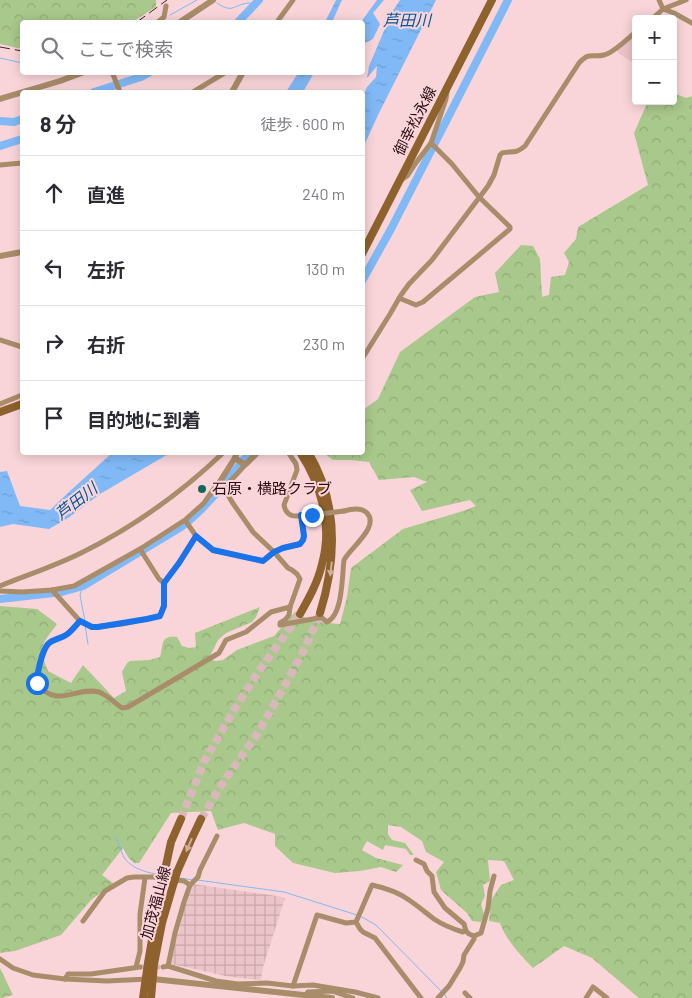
<!DOCTYPE html>
<html lang="ja">
<meta charset="utf-8">
<style>
body{margin:0;font-family:Barlow,"Noto Sans JP",sans-serif;background:#f7f7f7;color:#2b2b33}
.controls{position:absolute;right:15px;top:15px;display:grid;overflow:hidden;border-radius:5px;box-shadow:0 2px 12px #0003}
.controls button{width:45px;height:45px;display:grid;place-items:center;padding:0;border:0;border-bottom:1px solid #e1e1e2;background:#fff;color:#2b2b33;font:25px sans-serif}
.stop{position:absolute;width:15px;height:15px;margin:-11px;border:4px solid #1a73e8;border-radius:50%;background:#fff}
.stop.end{background:#1a73e8;border-color:#fff;box-shadow:0 1px 5px #0008}
.list{margin:0;padding:0;list-style:none}
h2{display:flex;justify-content:space-between;align-items:center;height:65px;margin:0;padding:0 20px;font-size:21px}
h2 small{font-size:16px;font-weight:400;color:#7c7c81}
.list li{display:grid;grid-template-columns:32px 1fr auto;gap:15px;align-items:center;box-sizing:border-box;height:75px;padding:0 20px;border-top:1px solid #e1e1e2}
.list b{display:block;font-size:19px;white-space:nowrap}
.list em{font-size:16px;font-style:normal;color:#7c7c81}
.icon{flex:none;width:28px;height:28px;fill:none;stroke:currentColor;stroke-width:2;stroke-linecap:round;stroke-linejoin:round}
.map{position:relative;flex:none;width:692px;height:998px;overflow:hidden}
.search{position:absolute;background:#fff;box-shadow:0 2px 12px #0003;left:20px;top:20px;width:345px;height:55px;display:flex;align-items:center;gap:12px;box-sizing:border-box;padding:0 18px;border-radius:5px;color:#7c7c81;font-size:19px}
.panel{position:absolute;background:#fff;box-shadow:0 2px 12px #0003;left:20px;top:90px;width:345px;height:365px;border-radius:5px}
.map>svg:first-child{display:block}
.built{fill:#ebc4c9}
.industrial{fill:url(#industrial-grid)}
.forest{fill:url(#forest-crowns)}
.water{fill:url(#water-ripples)}
.lines{fill:none;stroke-linecap:round;stroke-linejoin:round}
.stream{stroke:#80b9f6;stroke-width:1}
.river{stroke:#80b9f6;stroke-width:8}
.minor-tunnel{stroke:#dab7bb;stroke-width:5;stroke-dasharray:5 2.5;stroke-linecap:butt}
.secondary-tunnel{stroke:#dab7bb;stroke-width:8;stroke-dasharray:8 4;stroke-linecap:butt}
.minor{stroke:#a98c6a;stroke-width:5}
.tertiary{stroke:#a98c6a;stroke-width:6}
.secondary{stroke:#8d622c;stroke-width:8}
.rail{stroke:#412228;stroke-width:1;stroke-dasharray:10 5;stroke-linecap:butt}
.minor-bridge{stroke:#a98c6a;stroke-width:5}
.secondary-bridge{stroke:#8d622c;stroke-width:8}
.oneway{fill:#d3ad9c}
.route{stroke:#1a73e8;stroke-width:6}
.poi-dot{fill:#176561;stroke:#f9d5d9;stroke-width:2}
.labels{text-anchor:middle;stroke-width:4;stroke-linejoin:round;paint-order:stroke}
.street-label{font-size:15px;fill:#2a0c12;stroke:#f9d5d9}
.poi-label{font-size:15px;fill:#2a0c12;stroke:#f9d5d9;text-anchor:start}
.water-label{font-size:16px;font-style:italic;fill:#03589b;stroke:#f9d5d9}
</style>
<div class="map">
<svg width="692" height="998" viewBox="0 0 692 998">
<defs>
<pattern id="industrial-grid" width="8" height="8" patternUnits="userSpaceOnUse" patternTransform="scale(1.25)"><rect width="8" height="8" fill="#ebc4c9"/><path d="M0 4h8M4 0v8" fill="none" stroke="#caa7ac"/></pattern>
<pattern id="forest-crowns" width="20" height="18" patternUnits="userSpaceOnUse" patternTransform="scale(1.25)"><rect width="20" height="18" fill="#a9c88b"/><path d="M2 6a3 3 0 1 1 6 0M12 15a3 3 0 1 1 6 0" fill="none" stroke="#92ab77"/></pattern>
<pattern id="water-ripples" width="26" height="14" patternUnits="userSpaceOnUse" patternTransform="scale(1.25)"><rect width="26" height="14" fill="#80b9f6"/><path d="M2 4q2-2 4 0t4 0M15 11q2-2 4 0t4 0" fill="none" stroke="#6f9ed2"/></pattern>
</defs>
<rect width="100%" height="100%" fill="#f9d5d9"/>
<polygon class="built" points="636,35 636,64 619,54 617,50"/>
<polygon class="industrial" points="193,884 277,896 285,898 263,967 261,979 260,980 230,977 172,964 170,962 176,934 179,932 183,911 191,885"/>
<g class="forest">
<polygon points="0,0 156,0 156,7 132,22 22,22 22,49 0,44"/>
<path d="M673,93l13,5 6,-2v902h-53l-47,-40 -28,-12 -31,22c-13,-13 -27,-28 -33,-45l-11,-2 2,-21 10,-15 13,-5 -10,-19 -16,-1 2,21 -7,4 2,11 -4,8 3,11 -3,7 -9,-1 -5,-8 -26,-23 -5,-18 8,-10 -18,-10 -4,-11 -21,-14 -13,-2v9l4,6 13,3 9,12h-4l-4,-6 -21,-4 -2,5 -16,-9 -5,9 14,8 27,7 -7,7 -15,-5 -21,4 -25,2 -42,-10 -18,-17v-12l-31,-11 -26,7 -7,-19 -40,2 -32,50h-5l-6,-6 -5,-9 -21,27 11,8 -22,17 -30,35 -46,16 -15,2v-347l37,3 20,15c-5,8 -16,18 -15,28 0,6 4,13 6,19l23,12 12,-18 31,33 12,-7 -4,-19 5,-9 3,-2 19,-1 11,-3c4,-11 -1,-22 17,-20l5,9 7,2 7,-1 -1,-14 65,-26 -4,10 -4,5 -26,11 -8,7 -8,16 -1,3 7,2 7,-1 14,-10 37,-14 21,-24c13,9 29,11 45,12l7,-27 4,-29 52,-39 60,-18 13,-5 -6,-6 -48,11 -12,-21 17,-8 -13,-5 -35,3 -10,-18 -18,-2h-18l-9,-7 38,-1 1,-42 15,-11 22,-47 75,-55 24,-5 -4,-19 26,-28 12,1 7,13 2,38 7,-2 2,-18 14,-2 4,-13 -5,-9 12,-14 2,-12 70,-42 -14,-52 14,-32h25z"/>
<polygon points="0,968 13,995 1,998 0,998"/>
</g>
<g class="water">
<polygon points="336,0 342,0 332,22 325,22"/>
<polygon points="377,0 384,0 373,13 380,24 373,39 363,44 362,22 361,22"/>
<polygon points="400,0 436,0 378,115 363,148 363,96 367,87 376,77 377,66 367,78 369,66 392,12"/>
<polygon points="298,73 314,73 303,92 286,92"/>
<polygon points="112,453 170,453 100,494 68,518 49,529 13,524 0,527 0,472 7,471 20,506 50,510 70,491"/>
</g>
<g class="lines">
<g class="stream">
<path d="M217,3c16,11 16,2 31,0 3,0 5,1 8,1"/>
<polyline points="170,15 197,0"/>
<polyline points="0,58 22,63"/>
<polyline points="83,586 80,595 85,621"/>
<polyline points="85,625 88,644"/>
<path d="M116,837c3,7 5,16 9,22 9,11 24,14 36,16"/>
<polyline points="180,878 193,880"/>
<polyline points="197,880 284,892 357,915"/>
<polyline points="360,916 376,925 441,991"/>
<polyline points="444,994 447,998"/>
</g>
<g class="river">
<polyline points="238,22 259,0"/>
<polyline points="94,92 141,77 150,72"/>
<polyline points="0,121 14,122 22,119"/>
<polyline points="0,146 22,139"/>
<polyline points="362,281 391,229 508,0"/>
<polyline points="244,459 251,452"/>
<polyline points="228,480 239,466"/>
<path d="M0,599l62,-7 21,-6 98,-59c15,-11 27,-24 39,-38"/>
</g>
<polyline class="minor-tunnel" points="140,967 163,967"/>
<g class="secondary-tunnel">
<polyline points="181,819 204,762 234,710 261,668 300,614"/>
<polyline points="201,819 226,778 256,736 284,687 306,646 320,613"/>
</g>
<g class="minor">
<polyline points="659,0 663,9 674,13 692,23"/>
<polyline points="652,19 663,9 686,0"/>
<polyline points="158,22 164,17 166,6"/>
<polyline points="277,22 293,0"/>
<polyline points="112,72 120,92"/>
<polyline points="193,92 226,72"/>
<polyline points="0,165 22,163"/>
<polyline points="401,180 407,176 415,164 431,143 446,99 447,92"/>
<polyline points="399,298 416,305 423,302 510,229 510,227 479,197 452,164 431,143"/>
<polyline points="0,340 22,347"/>
<path d="M362,359l28,-45 11,-19 8,-11 23,-24 56,-74 6,-11 6,-20 2,-2c10,-2 14,1 23,-7l54,-83c11,-12 13,-5 25,-8 10,-2 24,-17 32,-23"/>
<polyline points="0,404 22,395"/>
<path d="M288,452l8,12 1,6 -13,35c3,16 16,10 28,10"/>
<polyline points="224,488 246,464"/>
<path d="M301,515l3,21 -1,4 -3,4 -17,4 -9,4 14,16 4,2 5,4 3,5 -10,28 -1,8 -4,5 -5,3v2l38,-7h4l5,4c16,-7 15,-46 17,-62 6,-12 36,-33 23,-47 -6,-6 -16,-4 -23,-2"/>
<polyline points="140,549 159,579 164,583"/>
<path d="M0,586c27,-11 55,-20 81,-33 53,-26 100,-60 143,-101"/>
<polyline points="52,590 80,621 92,627 122,624 160,616 164,606 164,583 179,563 196,536"/>
<polyline points="0,591 22,592 52,590 74,586 140,549 185,520 204,503 213,490 219,483 224,488 232,502 253,532 274,552 263,561 213,550 196,536 185,520"/>
<path d="M80,621c-4,4 -9,11 -14,14 -6,4 -13,4 -18,9 -7,7 -11,29 -11,39 20,27 39,3 62,9 8,3 16,11 23,16l6,-1 91,-54 7,-13 20,-8 25,-20 19,-5"/>
<polyline points="416,860 424,864 427,871 432,876 434,892 445,908 464,924 466,931 469,934 474,936 474,939 464,955 463,962 460,968 449,986 438,998"/>
<polyline points="83,921 105,891 127,878 134,877 154,877 184,881 190,885"/>
<polyline points="356,922 360,929 363,932 375,938 421,998"/>
<polyline points="474,936 481,933 488,908 490,891 494,876"/>
<polyline points="0,959 13,968 33,975 65,979 107,981 148,979"/>
<polyline points="168,966 175,933 184,902 190,885 198,877 200,870 217,836"/>
<polyline points="136,967 140,951 140,914 145,878"/>
<polyline points="163,967 168,966 216,981 238,984 267,983 293,986 313,985 355,992 378,998"/>
<polyline points="65,979 68,974 91,974 140,967"/>
<path d="M293,986l24,-71 29,8 10,-1 16,-37c14,3 26,7 37,15 9,6 17,13 25,19 9,6 19,10 29,13l3,-1"/>
<polyline points="465,993 470,998"/>
<polyline points="306,995 308,992 332,991 353,998"/>
<polyline points="586,998 593,987 607,998"/>
</g>
<g class="tertiary">
<polyline points="180,22 213,0"/>
<polyline points="232,92 243,72"/>
<polyline points="0,99 60,81 84,72"/>
<polyline points="0,256 22,252"/>
<polyline points="235,458 242,463 246,464 258,452"/>
<polyline points="219,483 235,458 237,452"/>
<polyline points="153,979 332,998"/>
</g>
<g class="secondary">
<polyline points="362,254 492,0"/>
<polyline points="0,412 22,404"/>
<path d="M300,452c21,32 33,74 22,112 -4,18 -13,34 -22,50"/>
<path d="M308,452c31,51 29,106 12,161"/>
<polyline points="165,870 171,842 181,819"/>
<polyline points="177,872 192,838 201,819"/>
<polyline points="143,998 148,963 162,882"/>
<polyline points="151,998 154,964 162,923 174,882"/>
</g>
<g class="rail">
<polyline points="137,22 167,0"/>
<polyline points="0,47 22,51"/>
</g>
<polyline class="minor-bridge" points="312,515 344,511"/>
<g class="secondary-bridge">
<polyline points="162,882 165,870"/>
<polyline points="174,882 177,872"/>
</g>
</g>
<defs><path id="oneway-solid" d="M-6-.8H1V-3.2L6.5 0L1 3.2V.8H-6Z" transform="scale(1.25)"/></defs>
<g class="oneway">
<use href="#oneway-solid" transform="translate(331 569) rotate(96)"/>
<use href="#oneway-solid" transform="translate(189 845) rotate(113)"/>
</g>
<g class="lines">
<path class="route" d="M37,683c0,-10 5,-32 11,-39 5,-5 12,-5 18,-9 5,-3 10,-10 14,-14l12,6h6l49,-8 13,-3 4,-10v-23l15,-20 17,-27 17,14 50,11 11,-9 9,-4 17,-4 3,-4 1,-4 -3,-21h11"/>
</g>
<circle class="poi-dot" cx="202" cy="489" r="5"/>
<g class="labels">
<g class="street-label">
<text transform="translate(415 121) rotate(-63)" y="5">御幸松永線</text>
<text transform="translate(156 903) rotate(-75)" y="5">加茂福山線</text>
</g>
<g class="poi-label">
<text x="212" y="494">石原・横路クラブ</text>
</g>
<g class="water-label">
<text x="407" y="26">芦田川</text>
<text transform="translate(76 501) rotate(-38)" y="6">芦田川</text>
</g>
</g>
</svg>
<div class="controls">
<button>+</button>
<button>−</button>
</div>
<div class="stop" style="left:37px;top:683px"></div>
<div class="stop end" style="left:312px;top:515px"></div>
<div class="search"><svg class="icon" aria-label="search" viewBox="0 0 24 24"><circle cx="10" cy="10" r="6"/><path d="M15 15l6 6"/></svg>ここで検索</div>
<section class="panel">
<h2>8 分<small>徒歩 · 600 m</small></h2>
<ul class="list">
<li><svg class="icon" aria-label="ahead" viewBox="0 0 24 24"><path d="M12 20V5M6 11l6-6 6 6"/></svg><div><b>直進</b></div><em>240 m</em></li>
<li><svg class="icon" aria-label="left" viewBox="0 0 24 24"><path d="M17 20v-9H6M10 6l-5 5 5 5"/></svg><div><b>左折</b></div><em>130 m</em></li>
<li><svg class="icon" aria-label="right" viewBox="0 0 24 24"><path d="M7 20v-9h11M14 6l5 5-5 5"/></svg><div><b>右折</b></div><em>230 m</em></li>
<li><svg class="icon" aria-label="arrive" viewBox="0 0 24 24"><path d="M6 21V4h12l-3 4 3 4H6"/></svg><div><b>目的地に到着</b></div></li>
</ul>
</section>
</div>
